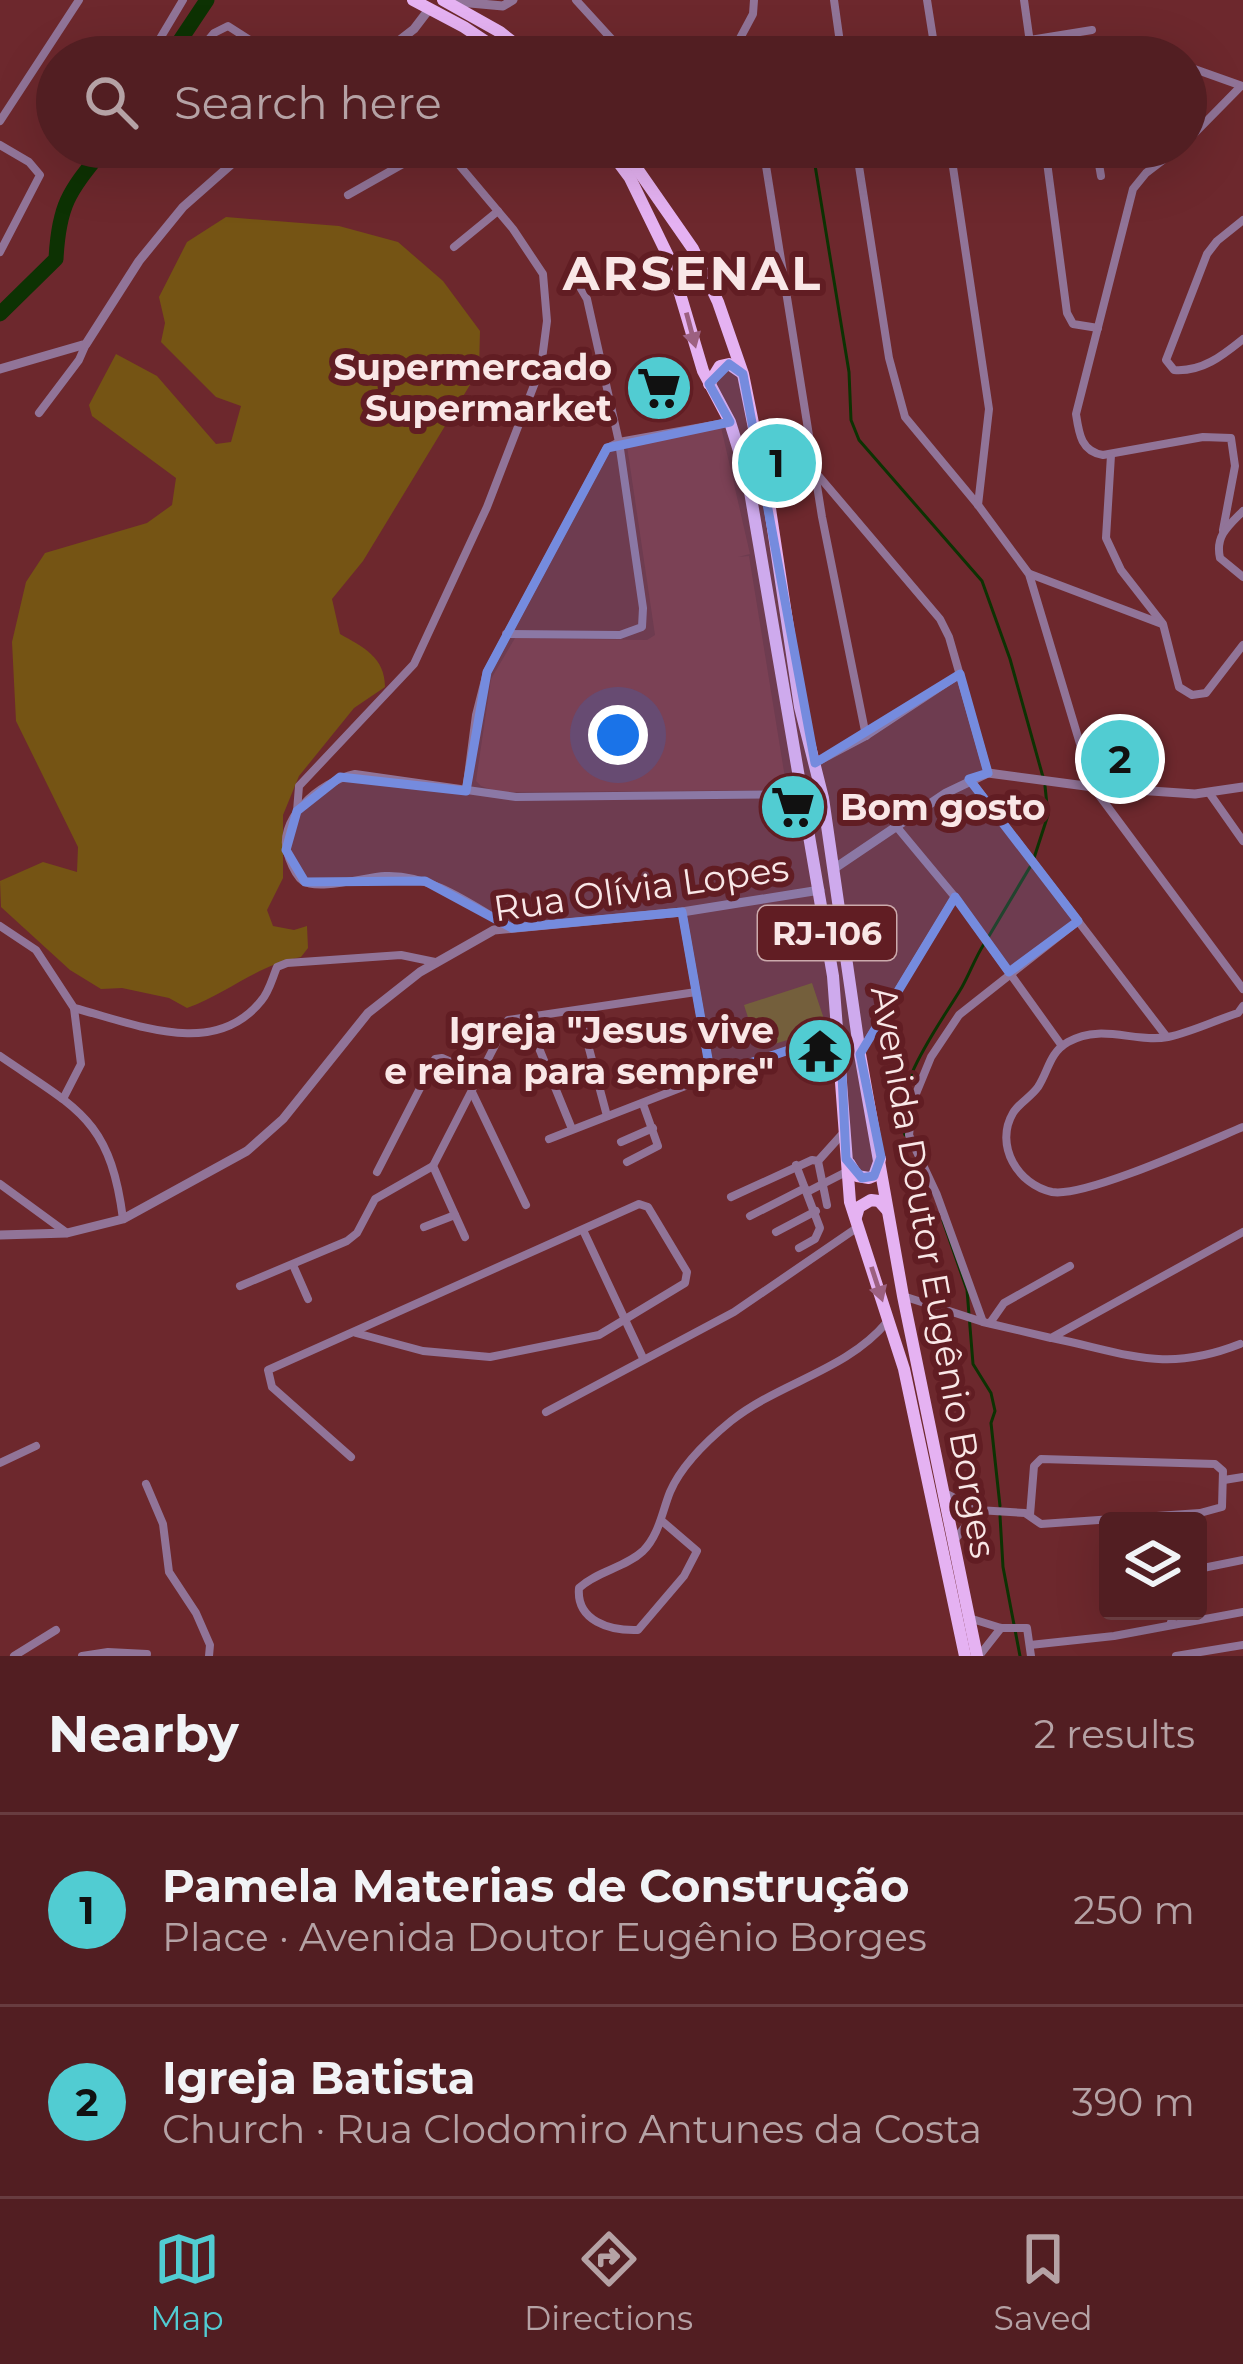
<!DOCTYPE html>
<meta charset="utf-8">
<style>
body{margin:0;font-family:Montserrat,sans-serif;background:#58272a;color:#f1f3f6}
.controls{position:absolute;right:36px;bottom:36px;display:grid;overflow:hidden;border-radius:12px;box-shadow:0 12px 48px #0002}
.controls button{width:108px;height:108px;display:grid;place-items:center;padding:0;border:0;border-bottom:3px solid #683c40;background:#521e22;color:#f1f3f6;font:60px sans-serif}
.you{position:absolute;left:618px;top:735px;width:42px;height:42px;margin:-30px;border:9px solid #fff;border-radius:50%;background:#1a73e8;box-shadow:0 0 0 18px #1a73e833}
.badge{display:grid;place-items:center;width:78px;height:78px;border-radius:50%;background:#51ccd2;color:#111;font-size:39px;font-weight:700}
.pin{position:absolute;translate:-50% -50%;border:6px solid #fff;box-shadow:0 3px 12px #0006}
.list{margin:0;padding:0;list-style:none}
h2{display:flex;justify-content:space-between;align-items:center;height:156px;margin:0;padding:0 48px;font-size:51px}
h2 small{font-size:39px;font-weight:400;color:#b5a2a5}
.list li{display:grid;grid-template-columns:78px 1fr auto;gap:36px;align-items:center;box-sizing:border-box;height:192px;padding:0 48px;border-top:3px solid #683c40}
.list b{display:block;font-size:45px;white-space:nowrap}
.list p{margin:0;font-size:39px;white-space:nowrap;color:#b5a2a5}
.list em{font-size:39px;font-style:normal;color:#b5a2a5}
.icon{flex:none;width:66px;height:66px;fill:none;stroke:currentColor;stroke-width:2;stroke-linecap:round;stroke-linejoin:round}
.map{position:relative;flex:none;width:1243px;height:1656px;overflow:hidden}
.search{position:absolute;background:#521e22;box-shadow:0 12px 48px #0002;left:36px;right:36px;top:36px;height:132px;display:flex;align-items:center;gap:30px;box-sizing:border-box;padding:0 42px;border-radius:66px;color:#b5a2a5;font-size:45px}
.sheet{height:540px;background:#521e22}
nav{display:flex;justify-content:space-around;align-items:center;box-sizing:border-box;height:168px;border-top:3px solid #683c40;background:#521e22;font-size:33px;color:#b5a2a5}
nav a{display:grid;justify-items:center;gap:6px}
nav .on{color:#51ccd2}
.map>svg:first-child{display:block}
.built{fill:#7d2f34}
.green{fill:#755414}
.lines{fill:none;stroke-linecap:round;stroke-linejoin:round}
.stream{stroke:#0d3203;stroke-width:3}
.river{stroke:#0d3203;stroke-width:15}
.minor{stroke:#917498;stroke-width:8}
.tertiary{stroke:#917498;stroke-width:9}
.trunk{stroke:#e5b2f2;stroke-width:12}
.oneway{fill:#9c6080}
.marked{fill:#758bde;fill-opacity:0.2;stroke:#758bde;stroke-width:9;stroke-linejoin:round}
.labels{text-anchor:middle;stroke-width:12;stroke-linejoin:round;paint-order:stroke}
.shield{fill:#611d23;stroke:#cbaaac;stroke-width:3}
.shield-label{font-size:33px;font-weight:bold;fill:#f9e7e7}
.poi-label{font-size:36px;font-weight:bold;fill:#f9e7e7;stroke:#611d23;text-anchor:end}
.street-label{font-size:36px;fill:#f9e7e7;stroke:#611d23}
.district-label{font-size:48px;font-weight:bold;letter-spacing:3px;fill:#f9e7e7;stroke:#611d23}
</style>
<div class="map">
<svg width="1243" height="1656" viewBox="0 0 1243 1656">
<rect width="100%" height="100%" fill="#6d282d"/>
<polygon class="built" points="721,427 750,554 738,557 749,556 787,790 498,792 481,786 476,781 491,679 515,638 647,640 655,635 627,446"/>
<g class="green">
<path d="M226,217l113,9 59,16 45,39 37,50 -1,39 -116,191 -31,38 8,35c23,13 45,23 45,53l-31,21 -55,68 -16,39v63l-16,32 6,16 21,4 13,-4 1,22 -7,9c-46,9 -71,35 -114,51l-18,-10 -47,-10 -21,1 -31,-19 -69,-63 -1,-26 43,-19 34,10 1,-25 -62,-126 -4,-79 14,-60 19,-29 102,-30 25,-18 4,-27 -84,-62 -3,-11 27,-51 41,22 59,68 15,-2 10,-36 -25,-9 -55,-55 4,-19 -6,-26 28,-55z"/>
<polygon points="812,983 827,1028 758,1049 744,1005"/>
</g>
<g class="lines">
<g class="stream">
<polyline points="812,147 849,372 851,420 859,440 982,581 1010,659 1043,777"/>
<polyline points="1034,858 1048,815 1045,786"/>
<polyline points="989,936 1030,867"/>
<path d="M905,1135c-18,-43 36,-112 57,-148 8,-14 13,-29 22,-43"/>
<polyline points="943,1221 967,1290 973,1364 991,1393 995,1411 991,1423 1000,1506"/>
<polyline points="1000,1516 1003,1567 1020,1656"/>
</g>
<g class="river">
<polyline points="169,57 207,0"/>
<path d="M0,314l56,-55c3,-57 14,-68 49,-112"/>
</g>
<g class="minor">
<polyline points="576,0 628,57"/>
<polyline points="834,0 842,57"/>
<polyline points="927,0 936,57"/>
<polyline points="1024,0 1032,57"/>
<polyline points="1030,40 1092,30"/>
<polyline points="149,57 183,0"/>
<polyline points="194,57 214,33 228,26 276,57"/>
<polyline points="730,57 753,14 754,0"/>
<polyline points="1186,66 1242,86"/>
<polyline points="0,121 79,0"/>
<polyline points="1186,142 1241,86"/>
<polyline points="0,145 29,162 40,175 0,252"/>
<polyline points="763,147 822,517 866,736"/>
<polyline points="856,147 889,358 905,417 978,505 1029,574 1093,787 1243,989"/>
<polyline points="950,147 989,409 978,505"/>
<polyline points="1045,147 1067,313 1073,324 1098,328"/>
<polyline points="1096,147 1101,176"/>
<path d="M1180,147l-34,26 -13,16 -57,225c3,20 5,37 27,41l100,-18 28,1 4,28 -12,64"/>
<polyline points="348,195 433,147"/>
<path d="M1243,220l-26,21 -10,13 -41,106 8,10c28,2 48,-14 69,-31"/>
<polyline points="454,247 498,211"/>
<polyline points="39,413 79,360 86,344"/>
<polyline points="1111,455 1106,538 1121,570 1163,624 1179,687 1192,695 1206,693 1243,645"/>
<polyline points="817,474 940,619 949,637 988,773"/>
<path d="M1243,511c-15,15 -28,25 -23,47l23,19"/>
<polyline points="1030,574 1162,624"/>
<polyline points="506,634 620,635 642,627 643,608 619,442 587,299 573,275"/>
<polyline points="815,763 866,736 960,674"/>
<polyline points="971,781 1166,1036"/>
<polyline points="466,791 476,715 487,672 607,448 619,442 730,422"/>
<polyline points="1210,794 1243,841"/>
<polyline points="297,811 299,786 414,664 487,507 541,367 547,321 543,274 513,229 444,147"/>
<polyline points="896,826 955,897 1062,1046"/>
<polyline points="682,912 711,1076"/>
<path d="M0,926l36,24 38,58c59,15 140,52 187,-7 8,-9 11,-22 16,-34l10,-4 114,-8 34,7"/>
<path d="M511,928c-39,-23 -80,-54 -126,-52 -20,1 -67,15 -82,5 -7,-5 -11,-15 -14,-23 -16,-38 32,-77 66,-84l161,23 286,-3"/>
<path d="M1243,1006l-5,7c-22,7 -46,19 -70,24 -34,6 -66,-14 -100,5 -19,11 -19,28 -30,45 -7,10 -19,16 -25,26 -19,32 5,72 39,79 33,6 155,-50 191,-65"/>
<polyline points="579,1011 607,1116"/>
<polyline points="534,1036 572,1129"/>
<polyline points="862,1050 955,897"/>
<path d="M0,1056c77,53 110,62 123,163"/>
<polyline points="472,1092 526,1205"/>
<polyline points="63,1099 81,1064 74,1008"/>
<polyline points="549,1139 711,1076 840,1033"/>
<polyline points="621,1142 653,1128"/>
<polyline points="818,1161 845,1131"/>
<polyline points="627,1162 658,1146 643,1104"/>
<polyline points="796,1165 820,1228 815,1239 799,1248"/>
<polyline points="433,1166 465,1237"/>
<polyline points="377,1172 435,1059 442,1058 480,1075"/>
<polyline points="0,1184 67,1233"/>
<polyline points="807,1192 846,1172"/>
<polyline points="731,1197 812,1160 818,1161 827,1205"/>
<polyline points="750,1216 805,1188"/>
<polyline points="424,1227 455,1215"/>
<polyline points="583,1230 643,1358"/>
<polyline points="776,1232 816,1211"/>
<polyline points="293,1265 308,1299"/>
<polyline points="240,1286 347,1241 357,1233 375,1199 433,1166 508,1020 696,992"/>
<polyline points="903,1296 983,1322 1051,1338 1243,1232"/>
<polyline points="983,1322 937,1195 909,1135 913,1101 931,1057 959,1015 1078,921"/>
<polyline points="990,1323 1004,1303 1070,1266"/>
<path d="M1052,1338c75,15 112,36 188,6"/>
<polyline points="546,1412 734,1312 858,1227"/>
<polyline points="351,1457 272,1387 268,1370 639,1204 648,1207 687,1272 685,1283 599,1335 490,1357 423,1351 356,1333"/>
<polyline points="0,1463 36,1446"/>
<polyline points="1224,1480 1243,1477"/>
<polyline points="146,1484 163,1524 169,1572 196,1613 210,1645 209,1656"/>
<polyline points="945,1493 978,1510 1025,1513 1041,1524 1200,1513 1222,1507 1223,1471 1215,1464 1041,1459 1034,1466 1030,1515"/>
<path d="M662,1521l35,30 -13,25 -46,54c-28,1 -62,-9 -59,-42 18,-17 46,-20 64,-37 16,-16 19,-39 27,-59 11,-26 39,-53 61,-71 49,-39 115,-50 156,-99"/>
<polyline points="953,1542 978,1510"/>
<polyline points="1198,1569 1243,1560"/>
<polyline points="969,1618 1001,1628 1027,1628 1031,1656"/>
<polyline points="1170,1625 1175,1611"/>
<polyline points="1030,1645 1114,1636 1243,1612"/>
<polyline points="14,1656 56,1630"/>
<polyline points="82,1656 108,1652 147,1654"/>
<polyline points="979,1656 1001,1628"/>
<polyline points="1176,1656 1243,1645"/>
</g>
<g class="tertiary">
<polyline points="448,1 503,6 513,0"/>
<polyline points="378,57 414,29 430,8"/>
<polyline points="0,369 86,344 139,261 183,207 251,147"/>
<polyline points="835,868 946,793 988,773 1093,787 1195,794 1243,787"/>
<polyline points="0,1235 67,1233 123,1219 247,1151 283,1119 368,1013 420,972 494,930 682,912 820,890"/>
</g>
<g class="trunk">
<polyline points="413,0 464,27 509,57"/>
<polyline points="443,0 500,32 532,57"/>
<polyline points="607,147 630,178 670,260 703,371 730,422 748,480 833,976 850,1202 904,1369 965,1656"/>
<polyline points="622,147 693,249 718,302 743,374 769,502 800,707 823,798 860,1054 903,1296 977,1656"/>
<polyline points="709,384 720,366 729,364 742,373"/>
<polyline points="849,1163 857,1176 869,1178 874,1176 880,1159"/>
<polyline points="856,1217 859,1207 871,1200 879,1201 887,1210"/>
</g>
</g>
<defs><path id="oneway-solid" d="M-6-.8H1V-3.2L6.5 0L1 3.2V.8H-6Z" transform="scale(3)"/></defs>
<g class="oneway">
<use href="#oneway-solid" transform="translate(691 330) rotate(75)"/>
<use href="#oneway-solid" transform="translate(877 1284) rotate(72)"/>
</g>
<path class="marked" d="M729,364l14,10 72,389 145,-89 28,99 -19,6 109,142 -69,51 -54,-75 -95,157 21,103 -7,19 -12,2 -16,-19 -6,-126 -129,43 -29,-164 -170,16 -87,-47 -120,1 -19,-32 11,-39 43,-34 126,14 21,-119 120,-224 123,-26 -21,-38z"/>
<defs>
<g id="supermarket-disc" transform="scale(3.45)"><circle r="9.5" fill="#51ccd2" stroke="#611d23"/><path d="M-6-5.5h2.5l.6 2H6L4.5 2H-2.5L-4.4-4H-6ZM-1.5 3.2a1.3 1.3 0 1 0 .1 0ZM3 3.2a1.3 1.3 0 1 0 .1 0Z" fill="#111"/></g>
<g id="temple-disc" transform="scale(3.45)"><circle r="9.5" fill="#51ccd2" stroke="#611d23"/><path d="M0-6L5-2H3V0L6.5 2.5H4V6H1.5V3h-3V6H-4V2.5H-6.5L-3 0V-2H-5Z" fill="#111"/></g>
</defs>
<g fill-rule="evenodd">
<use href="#supermarket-disc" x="659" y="388"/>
<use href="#supermarket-disc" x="793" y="807"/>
<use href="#temple-disc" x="820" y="1051"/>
</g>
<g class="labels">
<rect class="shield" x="758" y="906" width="138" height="54" rx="9"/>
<g class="shield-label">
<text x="827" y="945">RJ-106</text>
</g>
<g class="poi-label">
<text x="612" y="380">Supermercado<tspan x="612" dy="41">Supermarket</tspan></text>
<text x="840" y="820" text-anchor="start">Bom gosto</text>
<text x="774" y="1043">Igreja "Jesus vive<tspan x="774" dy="41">e reina para sempre"</tspan></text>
</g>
<g class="street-label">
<text transform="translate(641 888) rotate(-8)" y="13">Rua Olívia Lopes</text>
<text transform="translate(934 1272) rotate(80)" y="13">Avenida Doutor Eugênio Borges</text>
</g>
<g class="district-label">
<text x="693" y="290">ARSENAL</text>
</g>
</g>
</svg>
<div class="controls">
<button><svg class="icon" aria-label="layers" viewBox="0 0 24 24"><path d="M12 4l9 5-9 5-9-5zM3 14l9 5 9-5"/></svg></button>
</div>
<div class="you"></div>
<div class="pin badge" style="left:777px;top:463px">1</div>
<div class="pin badge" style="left:1120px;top:759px">2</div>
<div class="search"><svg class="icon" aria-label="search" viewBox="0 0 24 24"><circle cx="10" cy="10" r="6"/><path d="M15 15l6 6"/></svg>Search here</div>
</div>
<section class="sheet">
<h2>Nearby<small>2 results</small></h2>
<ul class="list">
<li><span class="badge">1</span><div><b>Pamela Materias de Construção</b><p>Place · Avenida Doutor Eugênio Borges</p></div><em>250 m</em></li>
<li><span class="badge">2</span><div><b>Igreja Batista</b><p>Church · Rua Clodomiro Antunes da Costa</p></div><em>390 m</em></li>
</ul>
</section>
<nav>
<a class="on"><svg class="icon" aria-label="map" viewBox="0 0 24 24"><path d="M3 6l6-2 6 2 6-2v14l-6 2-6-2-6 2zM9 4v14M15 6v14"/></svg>Map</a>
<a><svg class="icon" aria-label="directions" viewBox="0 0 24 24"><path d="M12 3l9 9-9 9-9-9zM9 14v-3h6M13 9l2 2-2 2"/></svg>Directions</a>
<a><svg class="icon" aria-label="saved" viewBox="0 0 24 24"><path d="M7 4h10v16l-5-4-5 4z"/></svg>Saved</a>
</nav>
